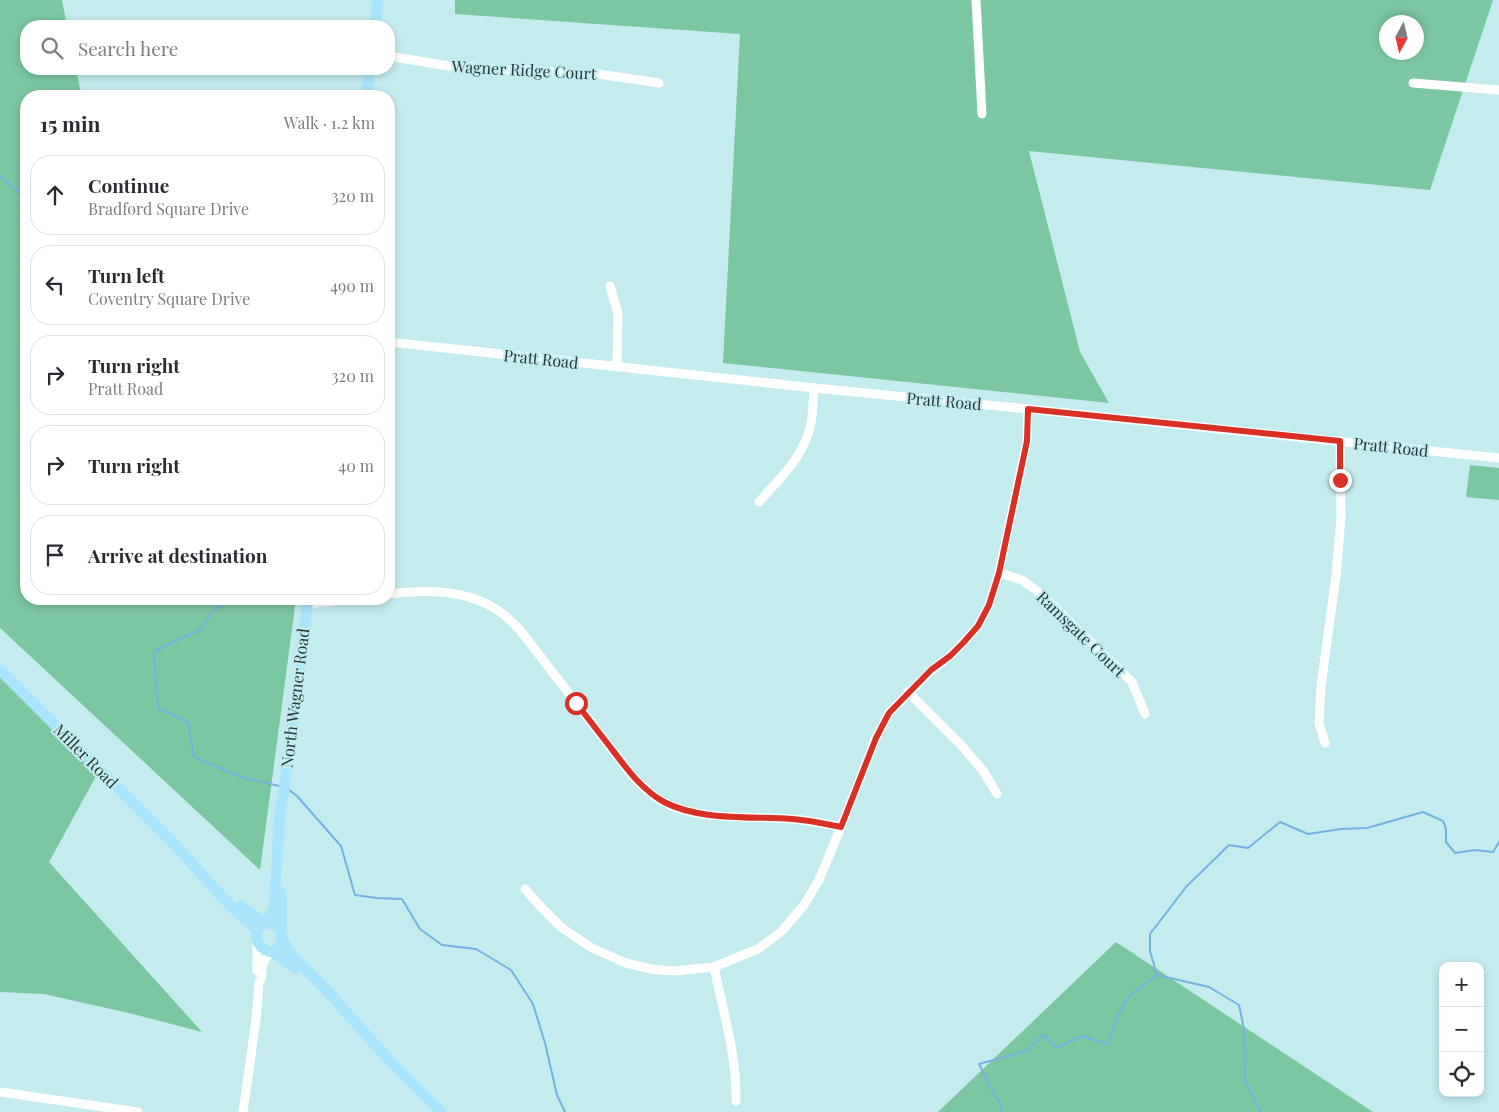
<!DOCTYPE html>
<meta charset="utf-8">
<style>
body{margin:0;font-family:"Playfair Display",serif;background:#f7f7f7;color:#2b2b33}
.controls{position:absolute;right:15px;bottom:15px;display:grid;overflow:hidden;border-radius:10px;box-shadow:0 2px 8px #0003}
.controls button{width:45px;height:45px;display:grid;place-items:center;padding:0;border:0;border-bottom:1px solid #e1e1e2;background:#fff;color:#2b2b33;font:25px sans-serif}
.compass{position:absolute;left:1379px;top:15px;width:45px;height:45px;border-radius:50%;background:#fff;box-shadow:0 2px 8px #0003;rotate:188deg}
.stop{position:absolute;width:15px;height:15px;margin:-11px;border:4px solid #d93025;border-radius:50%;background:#fff}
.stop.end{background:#d93025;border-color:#fff;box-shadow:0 1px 5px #0008}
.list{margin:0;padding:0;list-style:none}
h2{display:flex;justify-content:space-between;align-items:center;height:65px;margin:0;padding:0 20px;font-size:21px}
h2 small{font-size:16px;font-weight:400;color:#7c7c81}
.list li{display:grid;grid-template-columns:32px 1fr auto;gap:15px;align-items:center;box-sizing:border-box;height:80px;margin:0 10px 10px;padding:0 10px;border:1px solid #e1e1e2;border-radius:20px}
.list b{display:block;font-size:19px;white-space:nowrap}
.list p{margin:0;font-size:16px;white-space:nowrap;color:#7c7c81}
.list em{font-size:16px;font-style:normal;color:#7c7c81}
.icon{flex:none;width:28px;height:28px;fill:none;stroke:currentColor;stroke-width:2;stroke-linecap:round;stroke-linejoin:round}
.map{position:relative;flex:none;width:1499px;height:1112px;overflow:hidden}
.search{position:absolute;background:#fff;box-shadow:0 2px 8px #0003;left:20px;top:20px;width:375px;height:55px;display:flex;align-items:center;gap:12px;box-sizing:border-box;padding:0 18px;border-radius:20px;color:#7c7c81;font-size:19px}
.panel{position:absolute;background:#fff;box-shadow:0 2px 8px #0003;left:20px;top:90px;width:375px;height:515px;border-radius:20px}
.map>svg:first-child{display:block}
.green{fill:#7bc7a1;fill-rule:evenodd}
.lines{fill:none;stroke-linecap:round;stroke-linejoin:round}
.stream{stroke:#74b2e2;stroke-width:2}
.minor{stroke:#fff;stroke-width:9}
.major{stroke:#a9e6fb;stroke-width:11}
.route{stroke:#d93025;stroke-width:6}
.labels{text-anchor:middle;stroke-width:4.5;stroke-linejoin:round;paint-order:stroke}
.street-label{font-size:16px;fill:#283839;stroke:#c4ecef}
</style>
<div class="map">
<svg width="1499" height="1112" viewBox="0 0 1499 1112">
<rect width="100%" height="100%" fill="#c4ecef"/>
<g class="green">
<polygon points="0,0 62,0 67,26 26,26 26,69 76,69 81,93 153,94 152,96 26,96 26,599 296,599 260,870 0,628"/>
<path d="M455,0h1038l-63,190 -401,-39 51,201 29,51 -386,-40 17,-329 -285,-20zM1386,22h30v30h-30z"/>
<polygon points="1470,465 1499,468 1499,500 1466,497"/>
<polygon points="0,670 100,769 49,862 202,1032 133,1014 44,994 0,992"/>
<polygon points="1116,942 1373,1112 938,1112"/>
</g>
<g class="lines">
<g class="stream">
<polyline points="0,176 26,199"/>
<polyline points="234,599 215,609 200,630 175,641 154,652 156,686 159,709 188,722 194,757 241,777 279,786"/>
<polyline points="288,789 297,796 341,846 355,895 377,898 402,899 420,929 442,945 476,949 511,970 533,1004 545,1043 557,1095 565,1112"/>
<polyline points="1157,975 1150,951 1150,934 1186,887 1229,845 1248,848 1280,822 1308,834 1341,829 1367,828 1423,812 1443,821 1446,829 1446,842 1455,853 1475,850 1493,852 1499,842"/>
<polyline points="1157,975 1209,987 1239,1005 1244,1029 1245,1081 1261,1112"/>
<polyline points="1002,1112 1001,1105 990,1087 979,1064 1026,1051 1043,1035 1057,1048 1081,1036 1107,1044 1118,1016 1130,995 1157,975"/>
</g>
<g class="minor">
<polyline points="976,0 982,114"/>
<polyline points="389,56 442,65 497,69 598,74 659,83"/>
<polyline points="1413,83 1499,90"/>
<polyline points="610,286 618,314 617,367"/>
<polyline points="389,342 814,388 1028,409 1499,458"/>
<path d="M759,502c21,-24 46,-46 52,-79 2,-11 2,-23 3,-35"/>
<polyline points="999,573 1022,580 1041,594 1132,682 1145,714"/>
<path d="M389,594c38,-5 82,-5 114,20 6,5 12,11 17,16l114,148c9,8 18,18 29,24 35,19 90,14 129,17 17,1 33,5 49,8"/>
<polyline points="308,604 353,599"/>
<polyline points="908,692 962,746 984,772 997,794"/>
<polyline points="1325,743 1319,723 1321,686 1336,576 1341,518 1340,441"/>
<polyline points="525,889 542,908 562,928 592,948 626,963 651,969 673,971 714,967 758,949 782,931 804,905 819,880 841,827 876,738 889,713 931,671 950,656 963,643 978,626 989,605 999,573 1027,441 1028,409"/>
<path d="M714,967c9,44 23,89 22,134"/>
<polyline points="257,971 257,941"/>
<polyline points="0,1092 138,1112"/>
<polyline points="243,1112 256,1020 259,983 261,979 263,963 270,952"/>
</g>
<g class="major">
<polyline points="375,26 378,0"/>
<polyline points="366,96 370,69"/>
<polyline points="0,670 172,842 229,904 254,927 257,932"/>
<polyline points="241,906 264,923"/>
<polyline points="267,922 274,908 280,810 283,797 308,599"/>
<path d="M267,922l12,5c4,8 4,14 0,22l-7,3c-17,-3 -22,-23 -5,-30z"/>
<polyline points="281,931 281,893"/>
<polyline points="283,939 287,949 291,954 332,996 385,1056 441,1112"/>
<polyline points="273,952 296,968"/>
</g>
</g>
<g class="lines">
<path class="route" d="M576,703c12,15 23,30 35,45 15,20 31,42 53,54 36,19 88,14 128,17 17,1 33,5 49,8l35,-89 13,-25 42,-43 19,-14 13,-13 15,-17 11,-21 10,-32 28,-132 1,-32 312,32v39"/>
</g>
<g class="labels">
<g class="street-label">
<text transform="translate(524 70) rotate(3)" y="6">Wagner Ridge Court</text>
<text transform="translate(541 359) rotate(6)" y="6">Pratt Road</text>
<text transform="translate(944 401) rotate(5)" y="6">Pratt Road</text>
<text transform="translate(1391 447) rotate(6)" y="6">Pratt Road</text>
<text transform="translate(1081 634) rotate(44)" y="6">Ramsgate Court</text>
<text transform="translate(295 698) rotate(-83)" y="6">North Wagner Road</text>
<text transform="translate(86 756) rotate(45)" y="6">Miller Road</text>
</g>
</g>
</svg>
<div class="controls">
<button>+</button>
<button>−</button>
<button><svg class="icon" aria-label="locate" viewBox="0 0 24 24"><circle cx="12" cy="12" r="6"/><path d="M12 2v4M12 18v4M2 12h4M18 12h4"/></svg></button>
</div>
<svg class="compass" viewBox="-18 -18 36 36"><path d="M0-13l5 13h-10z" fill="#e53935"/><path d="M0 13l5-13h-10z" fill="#7c7c81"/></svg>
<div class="stop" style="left:576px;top:703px"></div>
<div class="stop end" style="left:1340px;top:480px"></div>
<div class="search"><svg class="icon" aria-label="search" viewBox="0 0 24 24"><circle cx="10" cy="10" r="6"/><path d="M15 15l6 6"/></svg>Search here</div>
<section class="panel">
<h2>15 min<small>Walk · 1.2 km</small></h2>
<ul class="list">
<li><svg class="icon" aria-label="ahead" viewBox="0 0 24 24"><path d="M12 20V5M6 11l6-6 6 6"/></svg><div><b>Continue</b><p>Bradford Square Drive</p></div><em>320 m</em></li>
<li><svg class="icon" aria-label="left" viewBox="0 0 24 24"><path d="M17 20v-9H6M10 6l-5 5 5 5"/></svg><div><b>Turn left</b><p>Coventry Square Drive</p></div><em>490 m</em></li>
<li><svg class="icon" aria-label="right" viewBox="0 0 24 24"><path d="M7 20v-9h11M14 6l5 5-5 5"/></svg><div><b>Turn right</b><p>Pratt Road</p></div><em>320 m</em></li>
<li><svg class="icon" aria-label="right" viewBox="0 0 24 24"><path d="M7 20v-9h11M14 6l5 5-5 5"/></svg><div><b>Turn right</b></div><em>40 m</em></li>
<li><svg class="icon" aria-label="arrive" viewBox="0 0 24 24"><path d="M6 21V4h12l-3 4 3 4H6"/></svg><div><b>Arrive at destination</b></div></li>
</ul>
</section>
</div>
